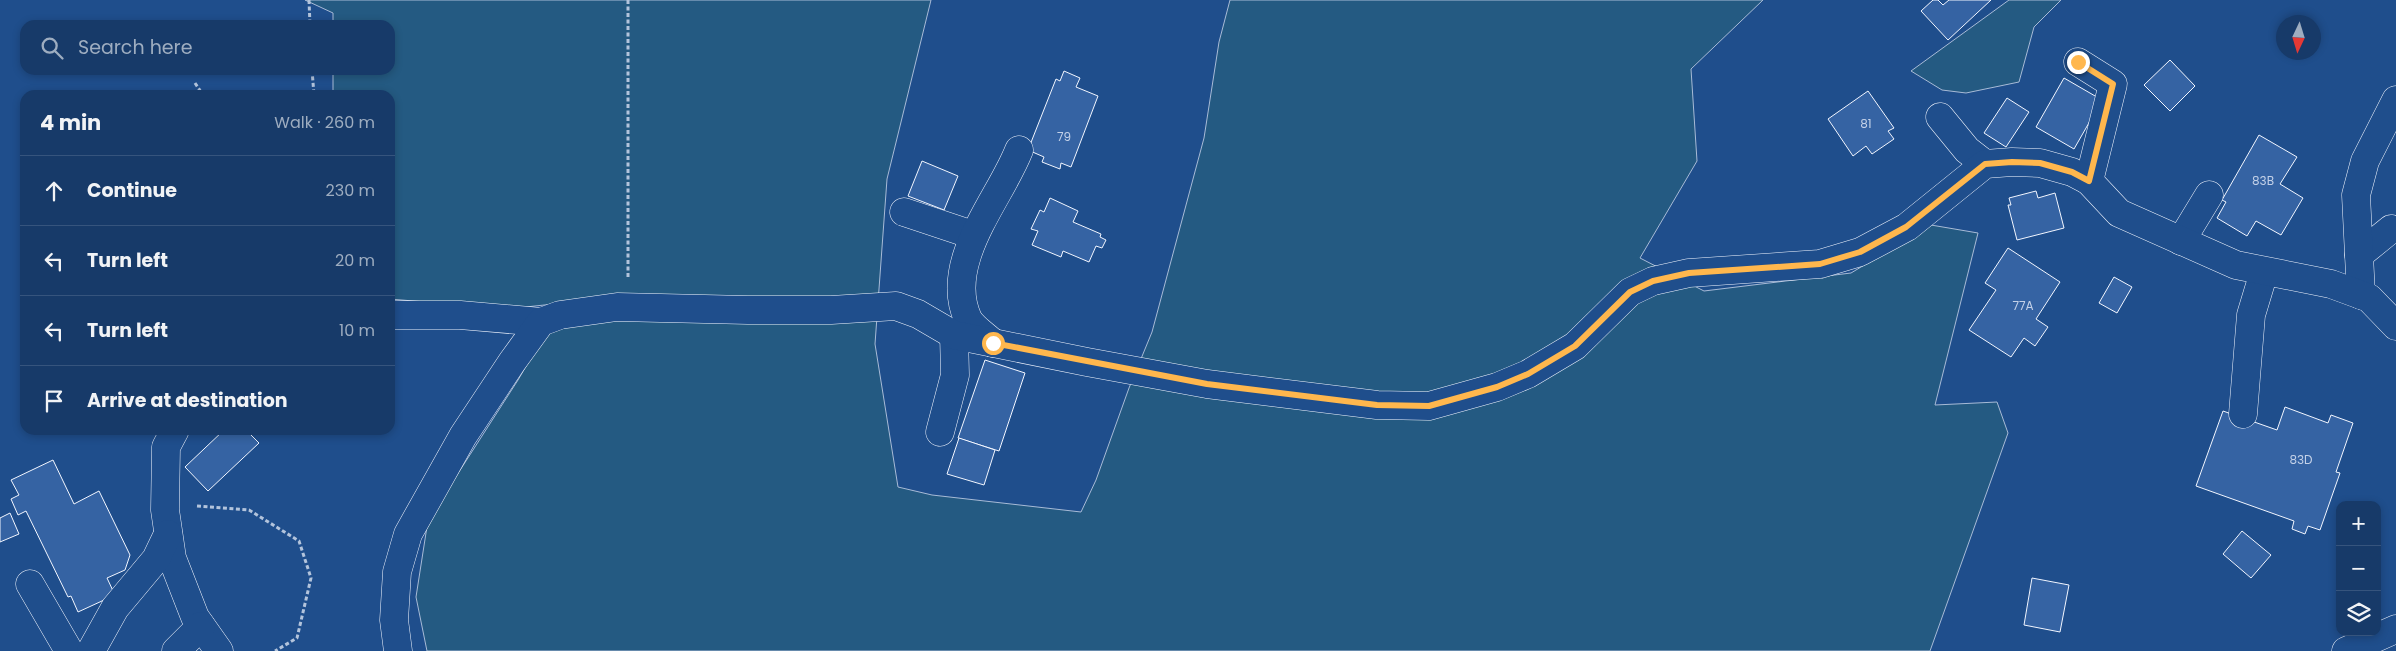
<!DOCTYPE html>
<meta charset="utf-8">
<style>
body{margin:0;font-family:Poppins,sans-serif;background:#20416f;color:#f1f3f6}
.controls{position:absolute;right:15px;bottom:15px;display:grid;overflow:hidden;border-radius:10px;box-shadow:0 2px 8px #0003}
.controls button{width:45px;height:45px;display:grid;place-items:center;padding:0;border:0;border-bottom:1px solid #36547d;background:#173a69;color:#f1f3f6;font:25px sans-serif}
.compass{position:absolute;left:2276px;top:15px;width:45px;height:45px;border-radius:50%;background:#173a69;box-shadow:0 2px 8px #0003;rotate:184deg}
.stop{position:absolute;width:15px;height:15px;margin:-11px;border:4px solid #ffb74d;border-radius:50%;background:#fff}
.stop.end{background:#ffb74d;border-color:#fff;box-shadow:0 1px 5px #0008}
.list{margin:0;padding:0;list-style:none}
h2{display:flex;justify-content:space-between;align-items:center;height:65px;margin:0;padding:0 20px;font-size:21px}
h2 small{font-size:16px;font-weight:400;color:#9eadc0}
.list li{display:grid;grid-template-columns:32px 1fr auto;gap:15px;align-items:center;box-sizing:border-box;height:70px;padding:0 20px;border-top:1px solid #36547d}
.list b{display:block;font-size:19px;white-space:nowrap}
.list em{font-size:16px;font-style:normal;color:#9eadc0}
.icon{flex:none;width:28px;height:28px;fill:none;stroke:currentColor;stroke-width:2;stroke-linecap:round;stroke-linejoin:round}
.map{position:relative;flex:none;width:2396px;height:651px;overflow:hidden}
.search{position:absolute;background:#173a69;box-shadow:0 2px 8px #0003;left:20px;top:20px;width:375px;height:55px;display:flex;align-items:center;gap:12px;box-sizing:border-box;padding:0 18px;border-radius:15px;color:#9eadc0;font-size:19px}
.panel{position:absolute;background:#173a69;box-shadow:0 2px 8px #0003;left:20px;top:90px;width:375px;height:345px;border-radius:15px}
.map>svg:first-child{display:block}
.green{fill:#245a82;stroke:#a8bbd7}
.building{fill:#3563a3;stroke:#f2f6ff}
.lines{fill:none;stroke-linecap:round;stroke-linejoin:round}
.minor-casing{stroke:#f2f6ff;stroke-width:29}
.path{stroke:#b3c4dc;stroke-width:3;stroke-dasharray:4 2.5;stroke-linecap:butt}
.minor{stroke:#1f4e8c;stroke-width:28}
.route{stroke:#ffb74d;stroke-width:6}
.labels{text-anchor:middle;stroke-width:4;stroke-linejoin:round;paint-order:stroke}
.number-label{font-size:12px;fill:#c3d1e8}
</style>
<div class="map">
<svg width="2396" height="651" viewBox="0 0 2396 651">
<rect width="100%" height="100%" fill="#1f4e8c"/>
<g class="green">
<polygon points="305,0 931,0 887,179 875,344 898,487 932,495 1081,512 1096,480 1129,388 1152,332 1204,138 1219,42 1230,0 1763,0 1691,69 1697,161 1640,258 1704,291 1851,273 1931,225 1978,233 1935,405 1997,402 2008,433 1930,651 427,651 416,597 428,520 518,380 563,303 507,309 390,299 390,95 333,95 333,70 390,70 390,25 333,25 333,13"/>
<polygon points="2009,0 2061,0 2034,27 2019,82 1966,93 1942,90 1911,71"/>
</g>
<g class="building">
<polygon points="1933,0 1938,0 1943,5 1949,0 1991,0 1948,40 1921,11"/>
<polygon points="2170,60 2195,86 2170,111 2144,85"/>
<polygon points="1064,71 1080,78 1076,87 1098,96 1071,167 1061,163 1060,169 1042,162 1044,157 1028,150 1056,79 1060,81"/>
<polygon points="2064,78 2102,100 2074,149 2036,127"/>
<polygon points="1868,91 1894,128 1888,131 1894,139 1872,154 1866,146 1853,156 1828,119"/>
<polygon points="2007,98 2029,112 2006,147 1984,133"/>
<polygon points="2259,135 2297,157 2280,184 2303,198 2281,235 2256,221 2247,236 2217,218 2226,202 2222,200"/>
<polygon points="922,161 958,176 944,210 908,196"/>
<polygon points="2036,191 2038,198 2055,193 2064,228 2017,240 2008,205 2011,205 2009,198"/>
<polygon points="1050,198 1078,211 1073,222 1101,234 1100,237 1106,240 1102,248 1096,246 1089,262 1063,251 1061,257 1032,245 1038,231 1031,229 1040,210 1044,212"/>
<polygon points="2008,248 2060,282 2036,319 2048,327 2035,346 2024,338 2011,357 1969,330 1996,290 1985,283"/>
<polygon points="2114,277 2132,287 2117,313 2099,303"/>
<polygon points="985,360 1025,373 999,451 958,438"/>
<polygon points="2285,407 2328,423 2331,415 2353,423 2336,472 2340,473 2320,530 2308,526 2305,534 2292,529 2294,521 2196,486 2223,411 2277,430"/>
<polygon points="224,430 246,430 259,443 208,491 185,467"/>
<polygon points="959,438 995,450 984,485 947,474"/>
<polygon points="53,460 74,504 99,491 130,555 125,570 107,578 115,595 78,612 71,596 68,597 26,511 18,515 11,499 19,495 11,480"/>
<polygon points="10,513 19,534 0,542 0,518"/>
<polygon points="2242,531 2271,555 2251,578 2223,554"/>
<polygon points="2032,578 2069,585 2060,632 2024,625"/>
</g>
<g class="lines">
<g class="minor-casing">
<g id="minor">
<polyline points="2078,62 2113,84 2089,181"/>
<polyline points="1940,117 1967,150 1985,164"/>
<polyline points="904,212 973,235"/>
<polyline points="2181,241 2209,195"/>
<polyline points="2359,255 2391,229"/>
<polyline points="2361,295 2356,195 2365,161 2396,100"/>
<polyline points="390,315 460,315 541,322"/>
<path d="M993,343c-7,-7 -20,-15 -25,-24 -26,-57 32,-120 51,-169"/>
<polyline points="2243,414 2251,315 2264,272"/>
<polyline points="175,430 166,447 165,510 172,558 195,617 219,651"/>
<polyline points="940,432 955,375 954,335"/>
<polyline points="30,584 69,651"/>
<polyline points="91,651 115,608 156,559 168,534"/>
<polyline points="176,651 201,626"/>
<polyline points="398,651 394,620 397,572 408,534 463,436 512,362 541,322 560,315 617,307 748,310 831,310 896,306 918,314 954,335 1087,362 1207,384 1377,405 1429,406 1497,387 1528,374 1575,346 1630,292 1653,281 1689,273 1820,264 1860,252 1907,227 1985,164 2012,162 2040,163 2072,172 2089,181 2119,213 2236,265 2331,284 2369,298 2396,326"/>
<polyline points="2346,651 2396,629"/>
</g>
</g>
<g class="path">
<polyline points="309,0 310,25"/>
<polyline points="628,0 628,277"/>
<polyline points="312,70 314,95"/>
<polyline points="195,83 203,95"/>
<polyline points="197,506 249,510 299,541 311,578 297,638 275,651"/>
</g>
<use href="#minor" class="minor"/>
</g>
<g class="lines">
<polyline class="route" points="993,343 1207,384 1377,405 1429,406 1497,387 1528,374 1575,346 1630,292 1653,281 1689,273 1820,264 1860,252 1906,227 1985,164 2012,162 2040,163 2072,172 2089,181 2113,84 2078,62"/>
</g>
<g class="labels">
<g class="number-label">
<text x="1866" y="128">81</text>
<text x="1064" y="141">79</text>
<text x="2263" y="185">83B</text>
<text x="2023" y="310">77A</text>
<text x="2301" y="464">83D</text>
</g>
</g>
</svg>
<div class="controls">
<button>+</button>
<button>−</button>
<button><svg class="icon" aria-label="layers" viewBox="0 0 24 24"><path d="M12 4l9 5-9 5-9-5zM3 14l9 5 9-5"/></svg></button>
</div>
<svg class="compass" viewBox="-18 -18 36 36"><path d="M0-13l5 13h-10z" fill="#e53935"/><path d="M0 13l5-13h-10z" fill="#9eadc0"/></svg>
<div class="stop" style="left:993px;top:343px"></div>
<div class="stop end" style="left:2078px;top:62px"></div>
<div class="search"><svg class="icon" aria-label="search" viewBox="0 0 24 24"><circle cx="10" cy="10" r="6"/><path d="M15 15l6 6"/></svg>Search here</div>
<section class="panel">
<h2>4 min<small>Walk · 260 m</small></h2>
<ul class="list">
<li><svg class="icon" aria-label="ahead" viewBox="0 0 24 24"><path d="M12 20V5M6 11l6-6 6 6"/></svg><div><b>Continue</b></div><em>230 m</em></li>
<li><svg class="icon" aria-label="left" viewBox="0 0 24 24"><path d="M17 20v-9H6M10 6l-5 5 5 5"/></svg><div><b>Turn left</b></div><em>20 m</em></li>
<li><svg class="icon" aria-label="left" viewBox="0 0 24 24"><path d="M17 20v-9H6M10 6l-5 5 5 5"/></svg><div><b>Turn left</b></div><em>10 m</em></li>
<li><svg class="icon" aria-label="arrive" viewBox="0 0 24 24"><path d="M6 21V4h12l-3 4 3 4H6"/></svg><div><b>Arrive at destination</b></div></li>
</ul>
</section>
</div>
